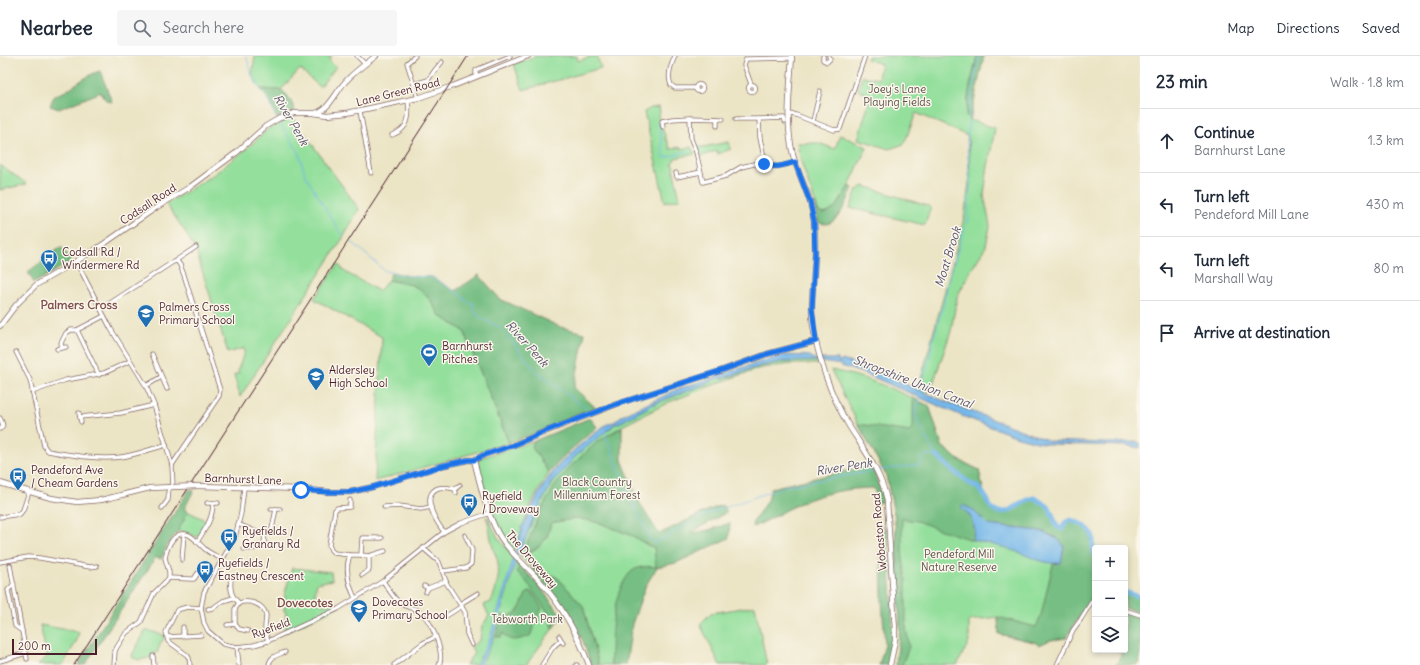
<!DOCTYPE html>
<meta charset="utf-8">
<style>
body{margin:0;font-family:Delius,sans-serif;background:#f6f6f7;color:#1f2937}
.controls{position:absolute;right:12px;bottom:12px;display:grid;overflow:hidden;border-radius:4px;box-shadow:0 2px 6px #0003}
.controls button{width:36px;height:36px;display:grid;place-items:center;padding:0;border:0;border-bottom:1px solid #e0e1e3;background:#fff;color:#1f2937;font:20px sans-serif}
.scale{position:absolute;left:12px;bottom:10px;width:85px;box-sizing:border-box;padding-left:4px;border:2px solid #4a1f2b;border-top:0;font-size:11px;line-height:14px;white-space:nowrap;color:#4a1f2b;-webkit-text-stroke:3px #fbf7ec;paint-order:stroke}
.stop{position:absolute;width:12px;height:12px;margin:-9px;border:3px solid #1a73e8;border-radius:50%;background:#fff}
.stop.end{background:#1a73e8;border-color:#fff;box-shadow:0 1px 4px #0008}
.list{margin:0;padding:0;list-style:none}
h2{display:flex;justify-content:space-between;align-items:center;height:52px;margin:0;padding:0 16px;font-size:17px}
h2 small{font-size:13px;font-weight:400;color:#747a83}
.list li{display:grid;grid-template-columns:26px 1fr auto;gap:12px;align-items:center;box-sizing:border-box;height:64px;padding:0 16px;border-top:1px solid #e0e1e3}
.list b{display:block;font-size:15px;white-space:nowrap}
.list p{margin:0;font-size:13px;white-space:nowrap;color:#747a83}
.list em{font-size:13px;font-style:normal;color:#747a83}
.icon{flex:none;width:22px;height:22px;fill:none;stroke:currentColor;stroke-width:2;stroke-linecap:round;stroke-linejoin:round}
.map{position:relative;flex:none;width:1140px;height:609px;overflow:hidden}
header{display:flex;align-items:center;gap:24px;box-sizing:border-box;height:56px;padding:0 20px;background:#fff;border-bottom:1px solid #e0e1e3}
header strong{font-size:19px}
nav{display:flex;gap:22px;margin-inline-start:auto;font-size:14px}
.search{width:280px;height:36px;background:#f6f6f7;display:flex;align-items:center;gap:10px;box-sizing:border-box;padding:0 14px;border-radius:4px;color:#747a83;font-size:15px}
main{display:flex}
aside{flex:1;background:#fff}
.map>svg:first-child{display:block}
.green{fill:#93df9b;stroke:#6e7f63}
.forest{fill:#76be83;stroke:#606e57}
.water{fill:#74b7e9;stroke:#5f6b8a}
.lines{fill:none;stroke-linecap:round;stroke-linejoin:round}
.stream{stroke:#74b7e9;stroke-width:1}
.canal{stroke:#74b7e9;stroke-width:3}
.river{stroke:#74b7e9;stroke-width:5}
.street-casing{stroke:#826461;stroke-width:5}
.secondary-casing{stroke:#826461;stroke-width:6}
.street{stroke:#fff;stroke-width:3.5}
.secondary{stroke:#fff;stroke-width:4.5}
.rail{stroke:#4a1f2b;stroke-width:1}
.secondary-bridge-casing{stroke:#826461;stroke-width:6;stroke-linecap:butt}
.secondary-bridge{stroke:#fff;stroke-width:4.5}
.route{stroke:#1a73e8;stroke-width:5}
.labels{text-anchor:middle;stroke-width:3;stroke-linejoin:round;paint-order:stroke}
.park-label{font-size:11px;fill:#5c4f47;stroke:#fbf7ec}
.street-label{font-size:11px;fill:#4a1f2b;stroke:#fbf7ec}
.poi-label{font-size:11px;fill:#4a1f2b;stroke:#fbf7ec;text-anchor:start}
.water-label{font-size:12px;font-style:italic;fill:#59546e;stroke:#fbf7ec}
.neighbourhood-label{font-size:12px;font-weight:bold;fill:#80524e;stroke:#fbf7ec}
</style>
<header>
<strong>Nearbee</strong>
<div class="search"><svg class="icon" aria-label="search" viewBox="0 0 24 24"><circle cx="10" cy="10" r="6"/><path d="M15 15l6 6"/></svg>Search here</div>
<nav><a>Map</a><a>Directions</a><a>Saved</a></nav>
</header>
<main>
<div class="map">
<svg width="1140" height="609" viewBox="0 0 1140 609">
<rect width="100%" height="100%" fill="#fbf7ec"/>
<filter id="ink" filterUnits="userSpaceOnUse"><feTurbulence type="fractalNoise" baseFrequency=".025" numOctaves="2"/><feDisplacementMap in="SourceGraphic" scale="8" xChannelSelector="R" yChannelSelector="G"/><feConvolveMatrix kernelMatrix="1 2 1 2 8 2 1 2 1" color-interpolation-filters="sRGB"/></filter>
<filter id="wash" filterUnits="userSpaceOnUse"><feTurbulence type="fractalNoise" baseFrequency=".012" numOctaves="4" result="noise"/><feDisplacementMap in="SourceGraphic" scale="16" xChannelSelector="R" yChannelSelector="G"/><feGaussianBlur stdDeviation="0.9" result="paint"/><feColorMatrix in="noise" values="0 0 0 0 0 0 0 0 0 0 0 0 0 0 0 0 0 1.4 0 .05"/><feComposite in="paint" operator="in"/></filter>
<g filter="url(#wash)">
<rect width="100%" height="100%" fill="#ebe4c5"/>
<g class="green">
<polygon points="255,0 332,0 329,4 336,11 320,31 300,13 281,34 260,33 252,19"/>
<polygon points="536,0 577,0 578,5 593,0 597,0 601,12 523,34 514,8"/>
<polygon points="868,0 977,0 969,35 966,60 970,64 995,72 987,116 984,139 990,170 986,190 970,216 957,241 951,275 930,336 918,334 960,179 965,157 970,120 968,80 916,57 904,88 889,93 858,83 871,39 858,34 862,20 878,23 881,8 867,3"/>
<path d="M659,51l1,5 -2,4c2,8 5,14 8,22h-1v2h2l3,9 10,-2v2l11,-2 4,7 -20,4 -3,6 2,2v6l6,27 -15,3 -21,-90 7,-4z"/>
<polygon points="293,60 300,77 304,77 359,153 343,182 240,341 234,319 239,317 238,314 244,297 244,292 228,297 196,195 184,174 166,148 213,119 244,95 268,73"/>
<path d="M840,79l27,12c-8,15 -20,48 -31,60 -4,4 -8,6 -13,7l-5,-3 -17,-49 -4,-19h21l17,6z"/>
<polygon points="729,86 731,93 718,98 717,95 716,95 700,101 696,91 703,91"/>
<polygon points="0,109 27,128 0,134"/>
<polygon points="864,130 931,151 925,169 850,152 857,134"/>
<polygon points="338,208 345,216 377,234 379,235 388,224 412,229 421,234 431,245 439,259 464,275 509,387 375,425 382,281 314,243"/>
<path d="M802,305h17l1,3h-29l-29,4 -33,11 -60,23 -47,24 -25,16 -42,44 -14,24 -16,39 22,-11 4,-15 26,-5 23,5 33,13 16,10 5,1 3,20 -43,46 -3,52h-12l-16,-59 -25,-28 -28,-12 -11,-11c13,-37 29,-73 58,-100 8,-8 17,-15 26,-22 4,-3 9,-5 12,-9l6,-2 33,-18 51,-20 10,-5 9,-1 38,-12 20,-4z"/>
<path d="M831,314c34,6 67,21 98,36l13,40 15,13 22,11c4,20 7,54 36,37 7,-4 12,-8 20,-9l14,9 8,20 5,2 7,-8 2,-1c9,3 21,9 22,18 0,7 -1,11 2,17v44l-5,1 -24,38 -16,2 -11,5 -5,-3 -35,-8 -1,-17 -29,4v21l-12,23h-61l4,-38 -5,-110 -9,-42 -28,-51z"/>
<polygon points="534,385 532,391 549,417 532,446 523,470 521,472 522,474 514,495 501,478 487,441 478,407 480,402"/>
<path d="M183,453l24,12 -8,13 -3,3c-8,-5 -14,-6 -23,-6z"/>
<path d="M486,461h2l10,21 16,19 -25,84 -13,24h-10l8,-12 -3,-6 9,-7 2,-14 7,-10 -5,-11 7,-3c5,-13 9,-25 7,-39 -1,-7 -5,-12 -6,-19 -2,-9 -2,-18 -6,-27z"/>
<polygon points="516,505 539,530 562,560 526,609 481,609 493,583"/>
<polygon points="292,512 331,516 332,524 317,527 315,537 317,545 323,549 338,547 339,550 284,577 286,556 284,555 285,537"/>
<polygon points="755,550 767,609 720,609 700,568 711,557"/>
<polygon points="40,569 79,576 77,584 63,609 38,609 47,601"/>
<polygon points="146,574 164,579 164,583 161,586 157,597 154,597 154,601 139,604 133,602 132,599"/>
</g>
<g class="forest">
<polygon points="977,0 984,0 970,64 966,60 969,35"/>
<path d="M100,15l12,31 -5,-1 -6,-9 -42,17 -9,-3c1,-3 2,-7 4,-9 3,-3 8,-4 12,-6 8,-6 25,-18 34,-20z"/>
<path d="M260,33l21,1c8,5 10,12 14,20l-18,8 -8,-18z"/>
<path d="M849,130l4,2c-6,12 -16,44 -35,34l-4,-18 2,-1 2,8 5,3c15,-3 18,-17 26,-28z"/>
<polygon points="61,191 72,205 34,227 28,216"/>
<polygon points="392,216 409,220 432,221 455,235 479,219 500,243 560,271 585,277 574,332 596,352 549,372 509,387 464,275 439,259 431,245 421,234 412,229 388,224"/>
<path d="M913,342l16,8 13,40 15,13 22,11c4,20 7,54 37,37 6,-4 11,-8 19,-9l14,9 8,20 5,2 4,-7 5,-2c9,3 21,9 22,18 0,7 -1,11 2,17v44l-5,1 -24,38 -16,2 -11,5 -5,-3 -35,-8 -1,-17 38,10 5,-12 12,-51 8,-1 3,-17 -8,-9 -15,-6 -53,-6 -15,-15 -12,-3 9,9 5,14 -3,10 -34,-11 -21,-8 -15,-2v31l4,30v46l3,21 -7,18h-6l4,-38 -5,-110 -9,-42 -28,-51 52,8 3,-6z"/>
<polygon points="590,362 597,371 566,398 549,417 532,391 534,385"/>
<path d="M622,371v33l19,46 18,28 43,-21 20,-8 5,7 -37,21 19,-3 21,-7 -1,15 -53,25 -19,4 -12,20 -13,37 -6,41h-15c0,-27 0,-71 19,-92 6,-7 19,-7 26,-6l-2,-20 -5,-1 -16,-10 -33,-13 -23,-5 -26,5c-4,15 -6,21 -21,29l-5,-3 16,-39 14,-24 18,-22 24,-22z"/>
<path d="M868,410l6,5 9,28 -1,3 -4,1 -4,-15c-26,0 -54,5 -78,17 -14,7 -28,16 -43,22l-1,-3 17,-27 2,-9z"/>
<polygon points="189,434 194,434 184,453 188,456 178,475 168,488 161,503 156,501 85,609 78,609"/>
<polygon points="881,469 886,474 888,486 892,542 893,586 888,609 879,609 885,589 882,545"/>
<polygon points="518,508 539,530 562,560 552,573 549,558 526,525 517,516"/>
<polygon points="530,510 558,522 583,550 599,609 591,609 583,585 567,556"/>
<path d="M531,535l11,17 -2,4 -2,9 -4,5 -4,10c-10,3 -21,8 -27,-3l-2,4h-5l7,-22 4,3c3,-3 5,-3 9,-5 5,-5 7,-13 10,-19z"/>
<polygon points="1125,536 1140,541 1140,557 1125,552"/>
<polygon points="1125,556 1140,562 1140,603 1137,609 1116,609 1122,597 1116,594 1125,594"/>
</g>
<g class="water">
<path d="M784,299l26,1 4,3h24v3h3l1,-2 34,11 68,30 106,40 58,2 29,-1 3,1v5l-13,-2 -79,-2 -11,-2 -19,-5 -56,-21 -96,-42 -25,-8v-1l-25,-4 -34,1 -20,4 -38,12 -9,1 -10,5 -51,20 -33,18 -6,2 -39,32 -24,27 -18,34 -13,33 -4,1 -1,-2 6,-18 -1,-4 3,-2c8,-20 19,-42 34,-59 13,-15 30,-27 46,-40 6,-4 12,-3 16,-9l58,-28 75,-25z"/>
<path d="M963,449l10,5 15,15 53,6 17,8 6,7 -3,17c-20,2 -34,-9 -52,-14 -12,-4 -25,-6 -37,-9l3,-10 -5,-14 -9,-9z"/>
</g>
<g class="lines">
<g class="stream">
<polyline points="246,0 252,19 260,33 269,44 276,62"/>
<polyline points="278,65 299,96 305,119 340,176 343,179"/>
<polyline points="657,66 660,72 664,102 689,95"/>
<polyline points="352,186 385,215 409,220 432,221 463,240 466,245 474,248 474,255 478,260 502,273 535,314 588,354"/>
<polyline points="921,336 926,312 929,305 933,283 944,247 948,225 968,162 970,130 967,85 971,40 979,0"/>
<polyline points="920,341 915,358 919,369 936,400"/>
<polyline points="606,378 623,426 640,462 645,470 649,482 655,487 704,459 786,430 874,415"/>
<path d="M879,414c13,-2 26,-3 39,-5l3,-1 2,-7 3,-2 11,1"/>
</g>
<polyline class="canal" points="478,609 491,583 518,492"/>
<g class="river">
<path d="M937,400c10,10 20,18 31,26 4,3 10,5 13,9 8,7 7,24 23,21 12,-2 19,-13 31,-14l14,9 8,20 5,2 4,-7 5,-2c9,3 21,9 22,18 0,7 -1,11 2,17"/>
<polyline points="1125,536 1140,541"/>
</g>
</g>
</g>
<g filter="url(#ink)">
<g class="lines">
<g class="street-casing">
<g id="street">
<polyline points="357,0 365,8"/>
<polyline points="415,0 407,7 418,42"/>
<path d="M675,0c-4,9 -8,19 -4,29l4,3h21"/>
<polyline points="823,0 823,4 827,6 830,3 829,0"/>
<polyline points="476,20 476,14 510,0"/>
<polyline points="414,28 428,24 435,14 442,6"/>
<polyline points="751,28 744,9 746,3 792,2"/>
<circle cx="752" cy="32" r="3.5"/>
<circle cx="699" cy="32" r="3.5"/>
<polyline points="360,55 371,117"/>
<polyline points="789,58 796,59 834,74 840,73 865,0"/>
<path d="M723,63l-33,-1 1,21 5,13 7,30 23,-6 15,-9 22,-5c10,8 21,3 32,0"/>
<polyline points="736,63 759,63"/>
<polyline points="813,65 820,35"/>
<polyline points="717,70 717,63"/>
<polyline points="663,71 662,65 672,63 690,62"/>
<path d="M392,79c17,-6 18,-18 16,-35"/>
<polyline points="763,106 764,101 760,82 759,63 784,62 785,66"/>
<polyline points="676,117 677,121 701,116"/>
<polyline points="76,205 111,273 146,330 154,349 172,409 173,431"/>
<polyline points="101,253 173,206 177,205 178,203 196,191"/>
<polyline points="77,274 99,319"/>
<polyline points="62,292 61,287 66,277 71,274 77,274 104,260"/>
<polyline points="57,293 66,291"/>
<path d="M16,296l14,28 14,66 4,5c24,4 49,9 73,6 15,-2 30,-8 45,-12"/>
<polyline points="152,298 167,333"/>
<polyline points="146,330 161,321"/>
<polyline points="32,336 66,324 104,317 130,305"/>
<polyline points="79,357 81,366"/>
<polyline points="80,361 121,357 154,349"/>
<path d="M0,362c2,4 5,9 0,11"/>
<polyline points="172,409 219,340 220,334 184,219 180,209 177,205"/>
<polyline points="244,432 241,457 235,481 204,536 201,552 204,567 208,575 223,588 237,591 254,589 268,585 338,553 383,525 444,476 461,467 490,457"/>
<polyline points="456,437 455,433 460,429"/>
<polyline points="350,444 350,451 337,452 335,454 329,489 331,494 334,497 350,499 361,499 369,500 385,495"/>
<polyline points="207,447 218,447"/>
<polyline points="384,451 399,450 421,453 431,451"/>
<polyline points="162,452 168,444 169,431"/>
<polyline points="271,453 280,453"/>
<polyline points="0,461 20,458 23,454 29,436"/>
<polyline points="238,468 262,478 267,478 272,473 276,453"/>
<path d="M444,476c-7,-9 -23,-34 -8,-43 5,-3 14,-1 19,0"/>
<path d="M197,486c8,-13 16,-23 16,-39"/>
<polyline points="423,492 439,506 447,528 465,556 467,578 472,589"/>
<path d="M244,493c12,-1 23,1 20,-15"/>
<path d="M350,499c-6,15 -1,30 5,43"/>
<polyline points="361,499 362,482 382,482"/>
<polyline points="182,504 184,478"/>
<polyline points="0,506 28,501 40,502 90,511 97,510"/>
<polyline points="10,509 27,603"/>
<polyline points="443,515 466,512 471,508 472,494 465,479"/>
<polyline points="362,519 369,514 369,500"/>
<polyline points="169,522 191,523 194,523 198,517"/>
<path d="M231,523c-1,10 0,17 8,24"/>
<path d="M383,525c5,7 10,17 17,22 6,5 14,4 20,9 11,8 25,40 19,53"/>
<polyline points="14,528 8,534 15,570 22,575"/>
<polyline points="424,530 428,532 426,536"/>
<polyline points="428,532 446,525"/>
<polyline points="460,548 478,537"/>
<polyline points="208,553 213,552 223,545 233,542"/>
<polyline points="1125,554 1140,559"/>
<polyline points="443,562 462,550"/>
<path d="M235,568v-15l4,-6c10,-3 24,0 27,12 0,4 -1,9 -1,13 0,5 2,9 3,13"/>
<polyline points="227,569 235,568 239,573 248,575"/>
<polyline points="183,571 183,580"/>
<polyline points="559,580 563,587"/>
<polyline points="167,581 201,579"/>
<polyline points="237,591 239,609"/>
<polyline points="153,600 154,609"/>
<polyline points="0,605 26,597"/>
<path d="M114,609l1,-14 2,-4 9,-14 15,-11 13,-29 15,-15v-6l-4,-14c2,-11 9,-29 24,-23 6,3 11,10 17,15 5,4 11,6 16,9"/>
<polyline points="190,609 189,602 187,599 168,585 166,576 177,554 187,551 201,552"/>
<path d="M269,609c1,-9 9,-10 16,-13"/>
<polyline points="394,609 423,587 435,581"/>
<polyline points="542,609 553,591 561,584"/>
<polyline points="576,609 577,609"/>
<polyline points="1057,609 1073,574 1081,563 1092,545 1095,544"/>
</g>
</g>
<g class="secondary-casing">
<g id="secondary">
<path d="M792,0c-2,33 -7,67 1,99 6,23 19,43 21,67 4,29 -2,58 -2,87 0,23 7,46 14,68 6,17 14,34 23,49 15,24 33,47 38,75l8,129v11l-5,24"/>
<path d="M316,57c15,-5 20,-22 30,-32 9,-10 19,-17 30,-25"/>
<polyline points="0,270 16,249 36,229 95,194 157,151 190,131 236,97 266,70 278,63 294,57 314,57 327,59 347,57 418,42 453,30 528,0"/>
<path d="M474,404c6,24 12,51 24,73 10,18 28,33 42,48 21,24 38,54 49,84"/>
<polyline points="0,427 51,442 77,446 101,444 150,432 173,431"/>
<polyline points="199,430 301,433 329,436 350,436 373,431 441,410 468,404 474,404 484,399 514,389 547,375 617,348 720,315 767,298 816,285"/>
</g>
</g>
<use href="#street" class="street"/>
<use href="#secondary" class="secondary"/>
<polyline class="rail" points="74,609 468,0"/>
<g class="secondary-bridge-casing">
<polyline id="secondary-bridge" points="173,431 199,430"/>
</g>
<use href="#secondary-bridge" class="secondary-bridge"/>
</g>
</g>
<g class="lines" filter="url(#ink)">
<path class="route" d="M301,434l27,2h22l23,-5 68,-21 27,-6h6l10,-5 30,-10 32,-14 71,-27 103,-33 47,-17 49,-13 -4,-33 3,-56 -1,-31 -4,-19 -15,-40c-11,3 -20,7 -31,2"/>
</g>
<defs>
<g id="bus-pin" transform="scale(0.9)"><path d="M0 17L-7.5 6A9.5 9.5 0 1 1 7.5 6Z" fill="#1f6fb2" stroke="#fbf7ec"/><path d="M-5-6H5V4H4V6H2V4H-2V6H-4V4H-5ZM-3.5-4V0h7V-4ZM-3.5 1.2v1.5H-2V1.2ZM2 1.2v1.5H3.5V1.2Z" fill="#fff"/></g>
<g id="school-pin" transform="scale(0.9)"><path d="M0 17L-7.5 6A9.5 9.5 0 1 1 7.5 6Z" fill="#1f6fb2" stroke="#fbf7ec"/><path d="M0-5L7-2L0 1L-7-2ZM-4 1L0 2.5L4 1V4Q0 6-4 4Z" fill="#fff"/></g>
<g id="stadium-pin" transform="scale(0.9)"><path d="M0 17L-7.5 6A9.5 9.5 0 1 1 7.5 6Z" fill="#1f6fb2" stroke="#fbf7ec"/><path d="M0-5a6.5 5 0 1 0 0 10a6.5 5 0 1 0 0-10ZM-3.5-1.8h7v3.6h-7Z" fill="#fff"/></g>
</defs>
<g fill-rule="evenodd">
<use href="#bus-pin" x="49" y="202"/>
<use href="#school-pin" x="146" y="257"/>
<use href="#stadium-pin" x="429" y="296"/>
<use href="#school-pin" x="316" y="320"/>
<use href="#bus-pin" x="18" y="420"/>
<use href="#bus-pin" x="469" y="446"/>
<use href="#bus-pin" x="229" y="481"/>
<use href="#bus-pin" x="205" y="513"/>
<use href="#school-pin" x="359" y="552"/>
</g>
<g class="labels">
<g class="park-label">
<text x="897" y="37">Joey's Lane<tspan x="897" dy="13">Playing Fields</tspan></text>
<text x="597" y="430">Black Country<tspan x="597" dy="13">Millennium Forest</tspan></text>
<text x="959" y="502">Pendeford Mill<tspan x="959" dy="13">Nature Reserve</tspan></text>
<text x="527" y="567">Tebworth Park</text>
</g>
<g class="street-label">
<text transform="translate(398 36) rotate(-14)" y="4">Lane Green Road</text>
<text transform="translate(148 148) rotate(-33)" y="4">Codsall Road</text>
<text transform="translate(243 423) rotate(2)" y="4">Barnhurst Lane</text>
<text transform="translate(879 476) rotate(-95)" y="4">Wobaston Road</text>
<text transform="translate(532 503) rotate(49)" y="4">The Droveway</text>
<text transform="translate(271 572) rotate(-20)" y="4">Ryefield</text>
</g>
<g class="poi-label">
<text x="62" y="200">Codsall Rd /<tspan x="62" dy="13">Windermere Rd</tspan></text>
<text x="159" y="255">Palmers Cross<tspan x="159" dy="13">Primary School</tspan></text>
<text x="442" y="294">Barnhurst<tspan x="442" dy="13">Pitches</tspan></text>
<text x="329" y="318">Aldersley<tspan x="329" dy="13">High School</tspan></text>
<text x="31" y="418">Pendeford Ave<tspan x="31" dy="13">/ Cheam Gardens</tspan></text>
<text x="482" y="444">Ryefield<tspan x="482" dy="13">/ Droveway</tspan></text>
<text x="242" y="479">Ryefields /<tspan x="242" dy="13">Granary Rd</tspan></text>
<text x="218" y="511">Ryefields /<tspan x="218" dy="13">Eastney Crescent</tspan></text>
<text x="372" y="550">Dovecotes<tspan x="372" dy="13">Primary School</tspan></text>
</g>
<g class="water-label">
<text transform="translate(291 64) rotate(60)" y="4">River Penk</text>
<text transform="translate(948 201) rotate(-73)" y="4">Moat Brook</text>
<text transform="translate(527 288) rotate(48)" y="4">River Penk</text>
<text transform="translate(913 326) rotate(21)" y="4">Shropshire Union Canal</text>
<text transform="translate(844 411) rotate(-9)" y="4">River Penk</text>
</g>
<g class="neighbourhood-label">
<text x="79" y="253">Palmers Cross</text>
<text x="305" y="551">Dovecotes</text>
</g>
</g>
</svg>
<div class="controls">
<button>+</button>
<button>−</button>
<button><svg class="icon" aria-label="layers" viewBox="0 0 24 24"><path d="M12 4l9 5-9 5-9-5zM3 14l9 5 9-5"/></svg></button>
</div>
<div class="scale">200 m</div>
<div class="stop" style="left:301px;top:434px"></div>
<div class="stop end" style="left:764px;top:108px"></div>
</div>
<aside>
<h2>23 min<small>Walk · 1.8 km</small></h2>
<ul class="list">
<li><svg class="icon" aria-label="ahead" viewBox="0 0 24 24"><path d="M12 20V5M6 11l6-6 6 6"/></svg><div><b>Continue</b><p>Barnhurst Lane</p></div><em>1.3 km</em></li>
<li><svg class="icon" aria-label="left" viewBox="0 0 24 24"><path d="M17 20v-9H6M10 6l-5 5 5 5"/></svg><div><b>Turn left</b><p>Pendeford Mill Lane</p></div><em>430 m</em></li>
<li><svg class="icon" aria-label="left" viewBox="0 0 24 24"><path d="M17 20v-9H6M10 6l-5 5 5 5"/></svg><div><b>Turn left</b><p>Marshall Way</p></div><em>80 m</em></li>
<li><svg class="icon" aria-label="arrive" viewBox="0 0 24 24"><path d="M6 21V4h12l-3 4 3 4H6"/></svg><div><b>Arrive at destination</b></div></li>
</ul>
</aside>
</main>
